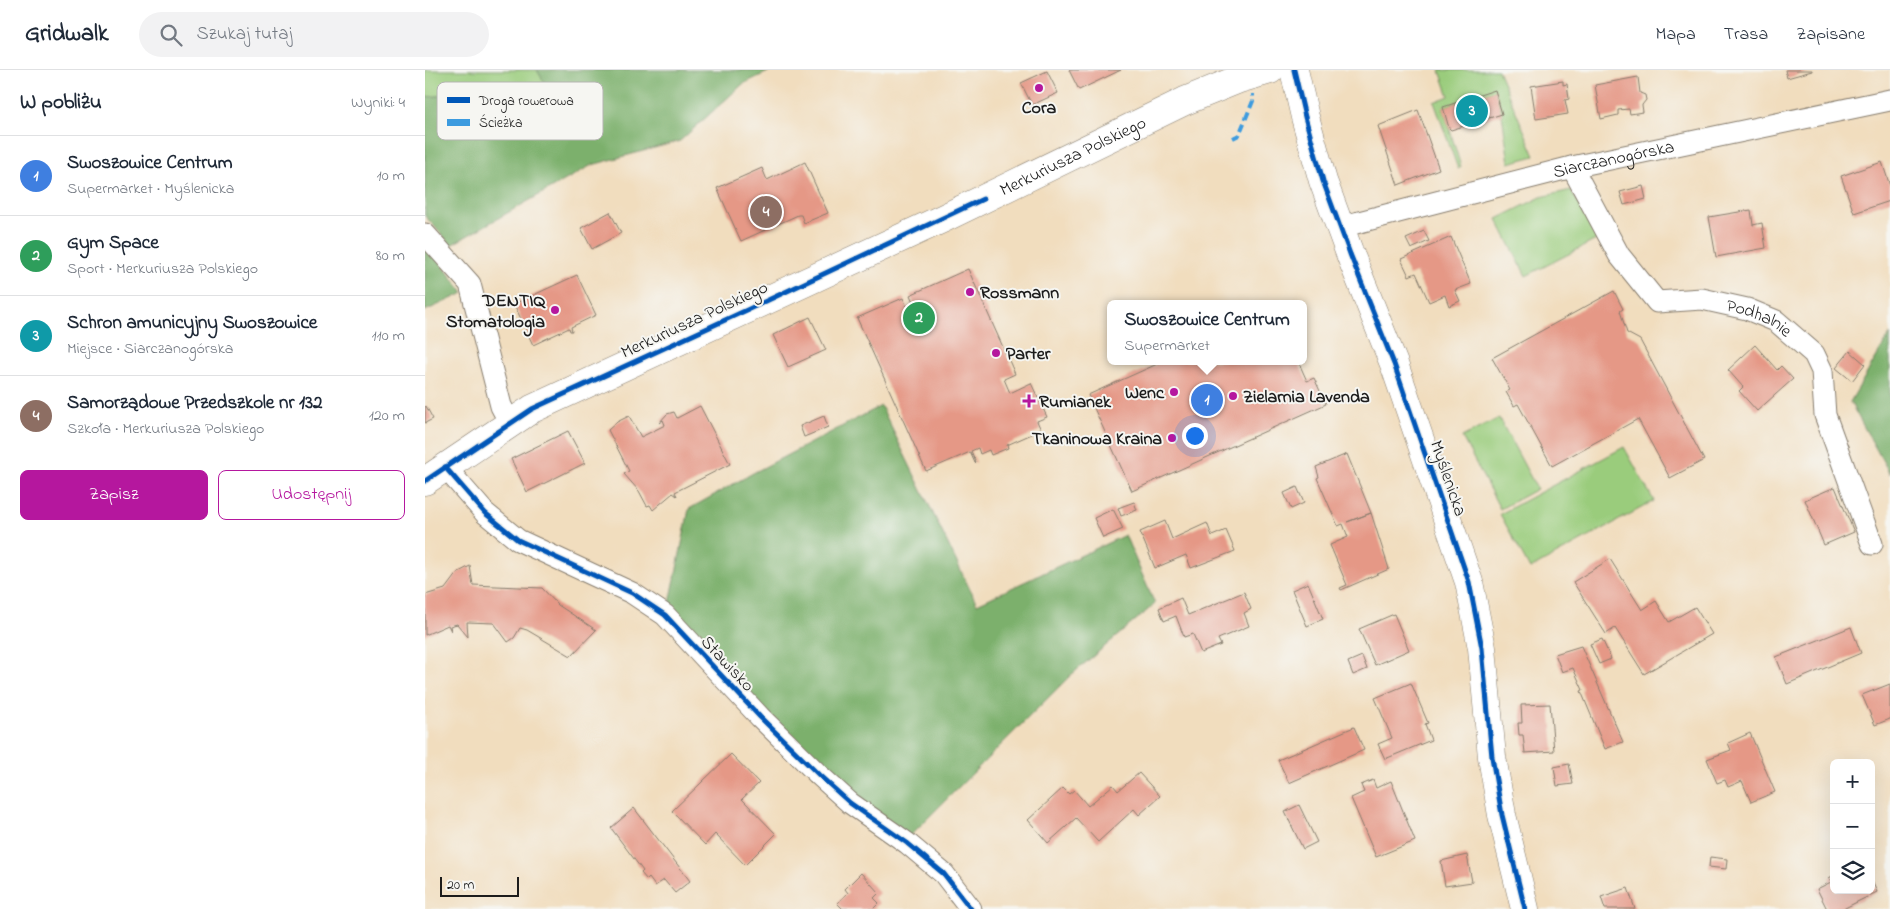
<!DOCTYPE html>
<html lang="pl">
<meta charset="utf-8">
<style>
body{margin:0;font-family:"Indie Flower",sans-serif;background:#f2f2f3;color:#1f2937}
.controls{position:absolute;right:15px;bottom:15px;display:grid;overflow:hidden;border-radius:8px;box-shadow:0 5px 20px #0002}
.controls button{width:45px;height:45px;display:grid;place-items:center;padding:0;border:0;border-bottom:1px solid #e0e1e3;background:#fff;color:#1f2937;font:25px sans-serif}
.scale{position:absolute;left:15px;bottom:12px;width:79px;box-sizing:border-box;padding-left:5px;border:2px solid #1c1c1c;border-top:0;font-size:14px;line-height:18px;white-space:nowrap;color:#1c1c1c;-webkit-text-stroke:4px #f6f6f2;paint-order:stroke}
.you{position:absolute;left:769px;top:365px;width:18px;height:18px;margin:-12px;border:4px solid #fff;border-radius:50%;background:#1a73e8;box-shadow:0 0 0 8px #1a73e833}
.badge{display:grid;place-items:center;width:32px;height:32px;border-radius:50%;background:#b5179e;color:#fff;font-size:16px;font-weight:700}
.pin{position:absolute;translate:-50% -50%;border:2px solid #fff;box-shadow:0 1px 5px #0006}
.popup{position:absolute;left:682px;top:230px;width:200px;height:65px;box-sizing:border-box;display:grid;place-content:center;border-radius:8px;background:#fff;filter:drop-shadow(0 1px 4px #0005);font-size:16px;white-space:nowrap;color:#747a83}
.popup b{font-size:19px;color:#1f2937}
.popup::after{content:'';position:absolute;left:50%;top:100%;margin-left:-10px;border:10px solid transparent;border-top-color:#fff}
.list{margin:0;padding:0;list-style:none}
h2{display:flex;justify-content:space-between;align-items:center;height:65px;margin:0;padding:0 20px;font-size:21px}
h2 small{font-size:16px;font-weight:400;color:#747a83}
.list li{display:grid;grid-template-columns:32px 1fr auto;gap:15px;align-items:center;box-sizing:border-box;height:80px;padding:0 20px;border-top:1px solid #e0e1e3}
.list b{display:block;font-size:19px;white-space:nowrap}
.list p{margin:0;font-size:16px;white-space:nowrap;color:#747a83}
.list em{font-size:16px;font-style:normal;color:#747a83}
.actions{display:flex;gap:10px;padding:15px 20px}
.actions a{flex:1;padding:11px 0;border:1px solid #b5179e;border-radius:8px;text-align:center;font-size:18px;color:#b5179e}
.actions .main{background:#b5179e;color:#fff}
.icon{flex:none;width:28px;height:28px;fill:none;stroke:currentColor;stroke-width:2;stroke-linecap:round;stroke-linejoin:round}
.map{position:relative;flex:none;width:1465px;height:839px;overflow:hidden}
header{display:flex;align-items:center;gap:30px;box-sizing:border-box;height:70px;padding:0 25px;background:#fff;border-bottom:1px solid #e0e1e3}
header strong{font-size:24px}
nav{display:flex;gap:28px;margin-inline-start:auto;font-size:18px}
.search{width:350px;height:45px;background:#f2f2f3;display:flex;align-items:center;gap:12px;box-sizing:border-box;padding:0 18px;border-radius:28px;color:#747a83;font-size:19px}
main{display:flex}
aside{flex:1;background:#fff}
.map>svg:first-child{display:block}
.green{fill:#9acc7c;stroke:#5b744c}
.forest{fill:#7bb06c;stroke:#4c6644}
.building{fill:#e59886}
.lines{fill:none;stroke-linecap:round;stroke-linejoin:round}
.street-casing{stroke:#867c6d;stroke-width:23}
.secondary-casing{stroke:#867c6d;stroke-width:29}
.street{stroke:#fff;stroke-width:21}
.secondary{stroke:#fff;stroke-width:28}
.quiet{stroke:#3c9bdf;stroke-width:4;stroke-dasharray:8 4;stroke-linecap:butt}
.cycleway-casing{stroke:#f6f6f2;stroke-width:8}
.cycleway{stroke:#0057b8;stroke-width:5}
.poi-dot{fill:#b5179e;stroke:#f6f6f2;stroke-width:2}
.labels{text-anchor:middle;stroke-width:4;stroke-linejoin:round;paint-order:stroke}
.poi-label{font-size:18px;font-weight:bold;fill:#1c1c1c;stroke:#f6f6f2;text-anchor:start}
.street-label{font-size:18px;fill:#1c1c1c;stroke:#f6f6f2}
.key{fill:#f6f6f2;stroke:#b5b5b2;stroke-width:1}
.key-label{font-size:14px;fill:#1c1c1c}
</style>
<header>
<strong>Gridwalk</strong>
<div class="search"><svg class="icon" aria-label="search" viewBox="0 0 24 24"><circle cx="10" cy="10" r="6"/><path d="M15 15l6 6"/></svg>Szukaj tutaj</div>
<nav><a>Mapa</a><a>Trasa</a><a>Zapisane</a></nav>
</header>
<main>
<aside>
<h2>W pobliżu<small>Wyniki: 4</small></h2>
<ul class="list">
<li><span class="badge" style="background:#3f7fe0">1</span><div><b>Swoszowice Centrum</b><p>Supermarket · Myślenicka</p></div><em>10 m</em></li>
<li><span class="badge" style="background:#2e9e5b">2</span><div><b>Gym Space</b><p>Sport · Merkuriusza Polskiego</p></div><em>80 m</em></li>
<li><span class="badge" style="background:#0f9aa8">3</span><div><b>Schron amunicyjny Swoszowice</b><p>Miejsce · Siarczanogórska</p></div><em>110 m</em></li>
<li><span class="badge" style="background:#8d6e63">4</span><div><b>Samorządowe Przedszkole nr 132</b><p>Szkoła · Merkuriusza Polskiego</p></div><em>120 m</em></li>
</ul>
<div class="actions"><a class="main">Zapisz</a><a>Udostępnij</a></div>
</aside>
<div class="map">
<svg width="1465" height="839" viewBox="0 0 1465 839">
<rect width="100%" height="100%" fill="#f6f6f2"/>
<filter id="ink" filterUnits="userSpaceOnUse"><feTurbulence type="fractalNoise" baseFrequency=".02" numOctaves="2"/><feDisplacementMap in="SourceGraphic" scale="10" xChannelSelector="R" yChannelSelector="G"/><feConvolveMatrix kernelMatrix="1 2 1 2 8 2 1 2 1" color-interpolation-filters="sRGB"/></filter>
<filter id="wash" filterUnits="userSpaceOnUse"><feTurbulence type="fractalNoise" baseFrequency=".0096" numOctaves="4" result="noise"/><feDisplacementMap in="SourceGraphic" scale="20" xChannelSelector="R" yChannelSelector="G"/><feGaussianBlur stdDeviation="1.12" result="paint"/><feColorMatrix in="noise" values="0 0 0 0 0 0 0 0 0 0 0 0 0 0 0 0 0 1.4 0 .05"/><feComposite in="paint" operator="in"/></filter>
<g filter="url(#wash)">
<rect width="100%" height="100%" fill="#f1ddbe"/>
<g class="green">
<polygon points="0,0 112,0 123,18 0,27"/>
<polygon points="1017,0 1073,0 1110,86 1084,93 1077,44 1070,20 1018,37 1036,97 1033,99 1009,32 1024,26 1015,1"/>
<polygon points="1146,120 1173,169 1101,206 1072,149 1116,127"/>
<polygon points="1074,348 1112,419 1075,439 1037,367"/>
<polygon points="1199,377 1229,431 1105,499 1075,444"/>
</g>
<g class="forest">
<polygon points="112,0 347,0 318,14 255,71 167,95 26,175 0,146 0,27 123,18"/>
<polygon points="0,173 39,223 0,241"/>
<polygon points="1465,264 1465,404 1425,332"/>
<polygon points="456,336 552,534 700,465 730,534 646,605 485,766 445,738 337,637 245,533 264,439 328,403"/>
</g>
<g id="blocks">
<g class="building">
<polygon points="644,0 696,0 654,20"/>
<polygon points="1360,0 1387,0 1387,1 1362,8"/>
<polygon points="622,1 633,23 607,35 596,13"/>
<polygon points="1213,7 1215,23 1220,25 1221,30 1217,35 1218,42 1205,44 1204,39 1193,40 1193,45 1176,49 1170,15"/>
<polygon points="1138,11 1138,15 1142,14 1144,29 1140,30 1143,44 1111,49 1106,16"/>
<polygon points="1070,20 1077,44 1026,60 1024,58 1018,37"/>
<polygon points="993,40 1014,99 973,115 953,56"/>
<polygon points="380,92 403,143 379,153 376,145 373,145 316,171 292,118 337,98 342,110"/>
<polygon points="1457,92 1465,116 1465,131 1429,143 1416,106"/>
<polygon points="1218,116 1221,129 1199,135 1195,122"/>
<polygon points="1326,140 1328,155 1337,153 1341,178 1291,187 1284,147"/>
<polygon points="185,142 196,163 167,179 156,158"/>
<polygon points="999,161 1004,171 986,179 981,169"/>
<polygon points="1026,167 1046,214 1030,220 1035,231 1024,236 1020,225 1004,232 991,203 984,206 976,189"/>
<polygon points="543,199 590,304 579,309 585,323 606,313 622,347 612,351 616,360 582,375 583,378 566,385 564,380 555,384 553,378 546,381 551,392 550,393 545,382 501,401 432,248 478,228 485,244 492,241 485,225"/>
<polygon points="152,205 171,245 146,257 147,261 145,261 144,258 108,275 89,234"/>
<polygon points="1189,221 1198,239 1195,241 1202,263 1215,270 1279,390 1245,408 1213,349 1127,396 1093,334 1089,336 1081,322 1085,320 1067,288"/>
<polygon points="385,247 401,280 363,297 348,265"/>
<polygon points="1330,275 1352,300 1356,296 1368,309 1332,341 1314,321 1318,317 1303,300"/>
<polygon points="1425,281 1440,294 1427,311 1411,298"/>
<polygon points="739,291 873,291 882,311 889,308 901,334 707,421 663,325"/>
<polygon points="1,336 8,349 0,353 0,337"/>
<polygon points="275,336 305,394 250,422 252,426 248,423 228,440 225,435 222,436 214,421 199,404 204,401 183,360 192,352 204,346 216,367 240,355 238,350 234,353 242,344 249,342 252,348"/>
<polygon points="399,346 403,357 379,367 375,356"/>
<polygon points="143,361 160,393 102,422 86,389"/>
<polygon points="922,384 946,443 922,452 946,443 964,499 916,520 915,518 922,515 905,475 923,467 918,454 913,456 892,408 894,407 891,397"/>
<polygon points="872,417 879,433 866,439 859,423"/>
<polygon points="1410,417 1429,462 1399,475 1380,430"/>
<polygon points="709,432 712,440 696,446 693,438"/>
<polygon points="688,439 698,459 678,468 669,448"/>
<polygon points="740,451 747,469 782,453 787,466 801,460 810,481 766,498 761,485 730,498 715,462"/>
<polygon points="1185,489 1217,540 1231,531 1244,552 1270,537 1287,564 1219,604 1190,558 1181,564 1148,512"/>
<polygon points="45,496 48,515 117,518 133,535 171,560 146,586 102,560 95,558 89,568 83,572 69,553 42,552 43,567 32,554 25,556 26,561 23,555 0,565 0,525 20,519 32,503"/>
<polygon points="883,513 898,549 882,556 867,520"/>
<polygon points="819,522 826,539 819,543 824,556 793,569 796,575 776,583 768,564 759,567 751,546 739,551 734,538 756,528 763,545"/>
<polygon points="969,544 984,580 950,595 934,559"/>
<polygon points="1426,557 1436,583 1362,614 1351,587"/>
<polygon points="1177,569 1186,589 1174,594 1165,574"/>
<polygon points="1156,576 1198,672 1180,679 1156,621 1158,620 1148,598 1137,602 1130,584"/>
<polygon points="937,586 942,599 928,605 923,592"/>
<polygon points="986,613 1003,653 1000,654 1006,670 960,689 953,674 967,668 950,628"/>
<polygon points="1465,614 1465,649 1450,655 1437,625"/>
<polygon points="1125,634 1129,681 1100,683 1098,665 1094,665 1093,653 1097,653 1096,635"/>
<polygon points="929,657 939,680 864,713 853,690"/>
<polygon points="1325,663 1350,722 1326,732 1317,711 1303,717 1300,710 1292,713 1282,689 1306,680 1303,673"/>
<polygon points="306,684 334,713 317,729 351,764 320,795 290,764 280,775 247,741"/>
<polygon points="1144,694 1148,714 1132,716 1129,697"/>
<polygon points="714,703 735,726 714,745 709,739 673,772 651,748 623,773 603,750 638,718 644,724 649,720 663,736 688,715 693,721"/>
<polygon points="948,710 951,718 966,711 990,771 951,787 926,728 939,722 936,715"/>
<polygon points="874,735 892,772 878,779 860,742"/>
<polygon points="209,738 265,811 250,823 239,810 230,816 224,808 222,810 216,803 218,801 186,758"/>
<polygon points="1042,785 1047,812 1020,816 1016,791"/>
<polygon points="1285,787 1302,789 1301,799 1284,797"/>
<polygon points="436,803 454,823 449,828 454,833 448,839 418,839 412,833 423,823 420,819"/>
<polygon points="1409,805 1409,820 1446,820 1446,809 1452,822 1418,839 1402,839 1392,819 1406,812 1404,808"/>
<polygon points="1203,818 1210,839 1180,839 1176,827"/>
</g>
</g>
</g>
<g filter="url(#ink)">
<use href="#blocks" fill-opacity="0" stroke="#867c6d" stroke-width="1"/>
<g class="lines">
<g class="street-casing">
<g id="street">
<path id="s1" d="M1147,97l47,88 38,47 45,-3 45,10 29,12 38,33 8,17 3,44 47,129"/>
<path id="s2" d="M915,157l232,-60 318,-67"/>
<polyline points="0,164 45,214 76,336 85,353"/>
<polyline points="20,397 60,443 93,470 207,523 240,545 335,647 394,705 425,733 482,773 519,804 546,839"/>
</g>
</g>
<g class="secondary-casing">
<g id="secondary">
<polyline points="869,0 880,47 898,111 925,184 969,294 1044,512 1057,578 1067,687 1077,745 1100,839"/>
<path id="s3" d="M0,411l107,-72 410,-190 243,-118 54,-22 31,-9"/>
</g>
</g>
<use href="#street" class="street"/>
<use href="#secondary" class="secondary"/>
<polyline class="quiet" points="808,68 814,65 828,31 828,24"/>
<g class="cycleway-casing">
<g id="cycleway">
<polyline points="869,0 880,47 898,111 925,184 969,294 1044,512 1057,578 1067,687 1077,745 1100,839"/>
<polyline points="20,397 60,443 93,470 207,523 240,545 335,647 394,705 425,733 482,773 519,804 546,839"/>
<polyline points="0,411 107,339 324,239 558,129"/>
</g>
</g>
<use href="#cycleway" class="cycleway"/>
</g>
</g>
<g class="poi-dot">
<circle cx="614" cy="18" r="5"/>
<circle cx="545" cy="222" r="5"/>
<circle cx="130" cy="240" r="5"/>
<circle cx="571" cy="283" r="5"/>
<circle cx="749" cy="322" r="5"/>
<circle cx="808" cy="326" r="5"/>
<path d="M601.5 323.5h5v5h5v5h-5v5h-5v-5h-5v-5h5z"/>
<circle cx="747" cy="368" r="5"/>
</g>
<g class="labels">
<g class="poi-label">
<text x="614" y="43" text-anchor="middle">Cora</text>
<text x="555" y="228">Rossmann</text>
<text x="120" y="236" text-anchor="end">DENTIQ<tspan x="120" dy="21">Stomatologia</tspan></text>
<text x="581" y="289">Parter</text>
<text x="739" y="328" text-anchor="end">Wenc</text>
<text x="818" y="332">Zielarnia Lavenda</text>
<text x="614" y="337">Rumianek</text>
<text x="737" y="374" text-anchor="end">Tkaninowa Kraina</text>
</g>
<g class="street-label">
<text dy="6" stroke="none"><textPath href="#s3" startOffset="726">Merkuriusza Polskiego</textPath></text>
<text dy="6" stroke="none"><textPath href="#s2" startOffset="282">Siarczanogórska</textPath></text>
<text transform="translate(269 249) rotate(-25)" y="6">Merkuriusza Polskiego</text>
<text dy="6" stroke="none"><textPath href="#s1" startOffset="266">Podhalnie</textPath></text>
<text transform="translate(1024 408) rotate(71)" y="6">Myślenicka</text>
<text transform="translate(303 593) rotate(47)" y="6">Stawisko</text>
</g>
</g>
<rect x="12" y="12" width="166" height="58" rx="8" class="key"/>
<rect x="22" y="27" width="23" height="6" fill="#0057b8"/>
<rect x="22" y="49" width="23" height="7" fill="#3c9bdf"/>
<g class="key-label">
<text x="54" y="35">Droga rowerowa</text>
<text x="54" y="57">Ścieżka</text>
</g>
</svg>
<div class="controls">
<button>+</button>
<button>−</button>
<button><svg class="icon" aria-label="layers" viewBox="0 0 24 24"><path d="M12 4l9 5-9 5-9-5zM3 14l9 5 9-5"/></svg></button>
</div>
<div class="scale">20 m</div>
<div class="you"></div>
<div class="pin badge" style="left:782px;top:330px;background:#3f7fe0">1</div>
<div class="popup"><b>Swoszowice Centrum</b>Supermarket</div>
<div class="pin badge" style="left:494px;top:248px;background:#2e9e5b">2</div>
<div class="pin badge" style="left:1047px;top:41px;background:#0f9aa8">3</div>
<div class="pin badge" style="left:341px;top:142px;background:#8d6e63">4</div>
</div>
</main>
